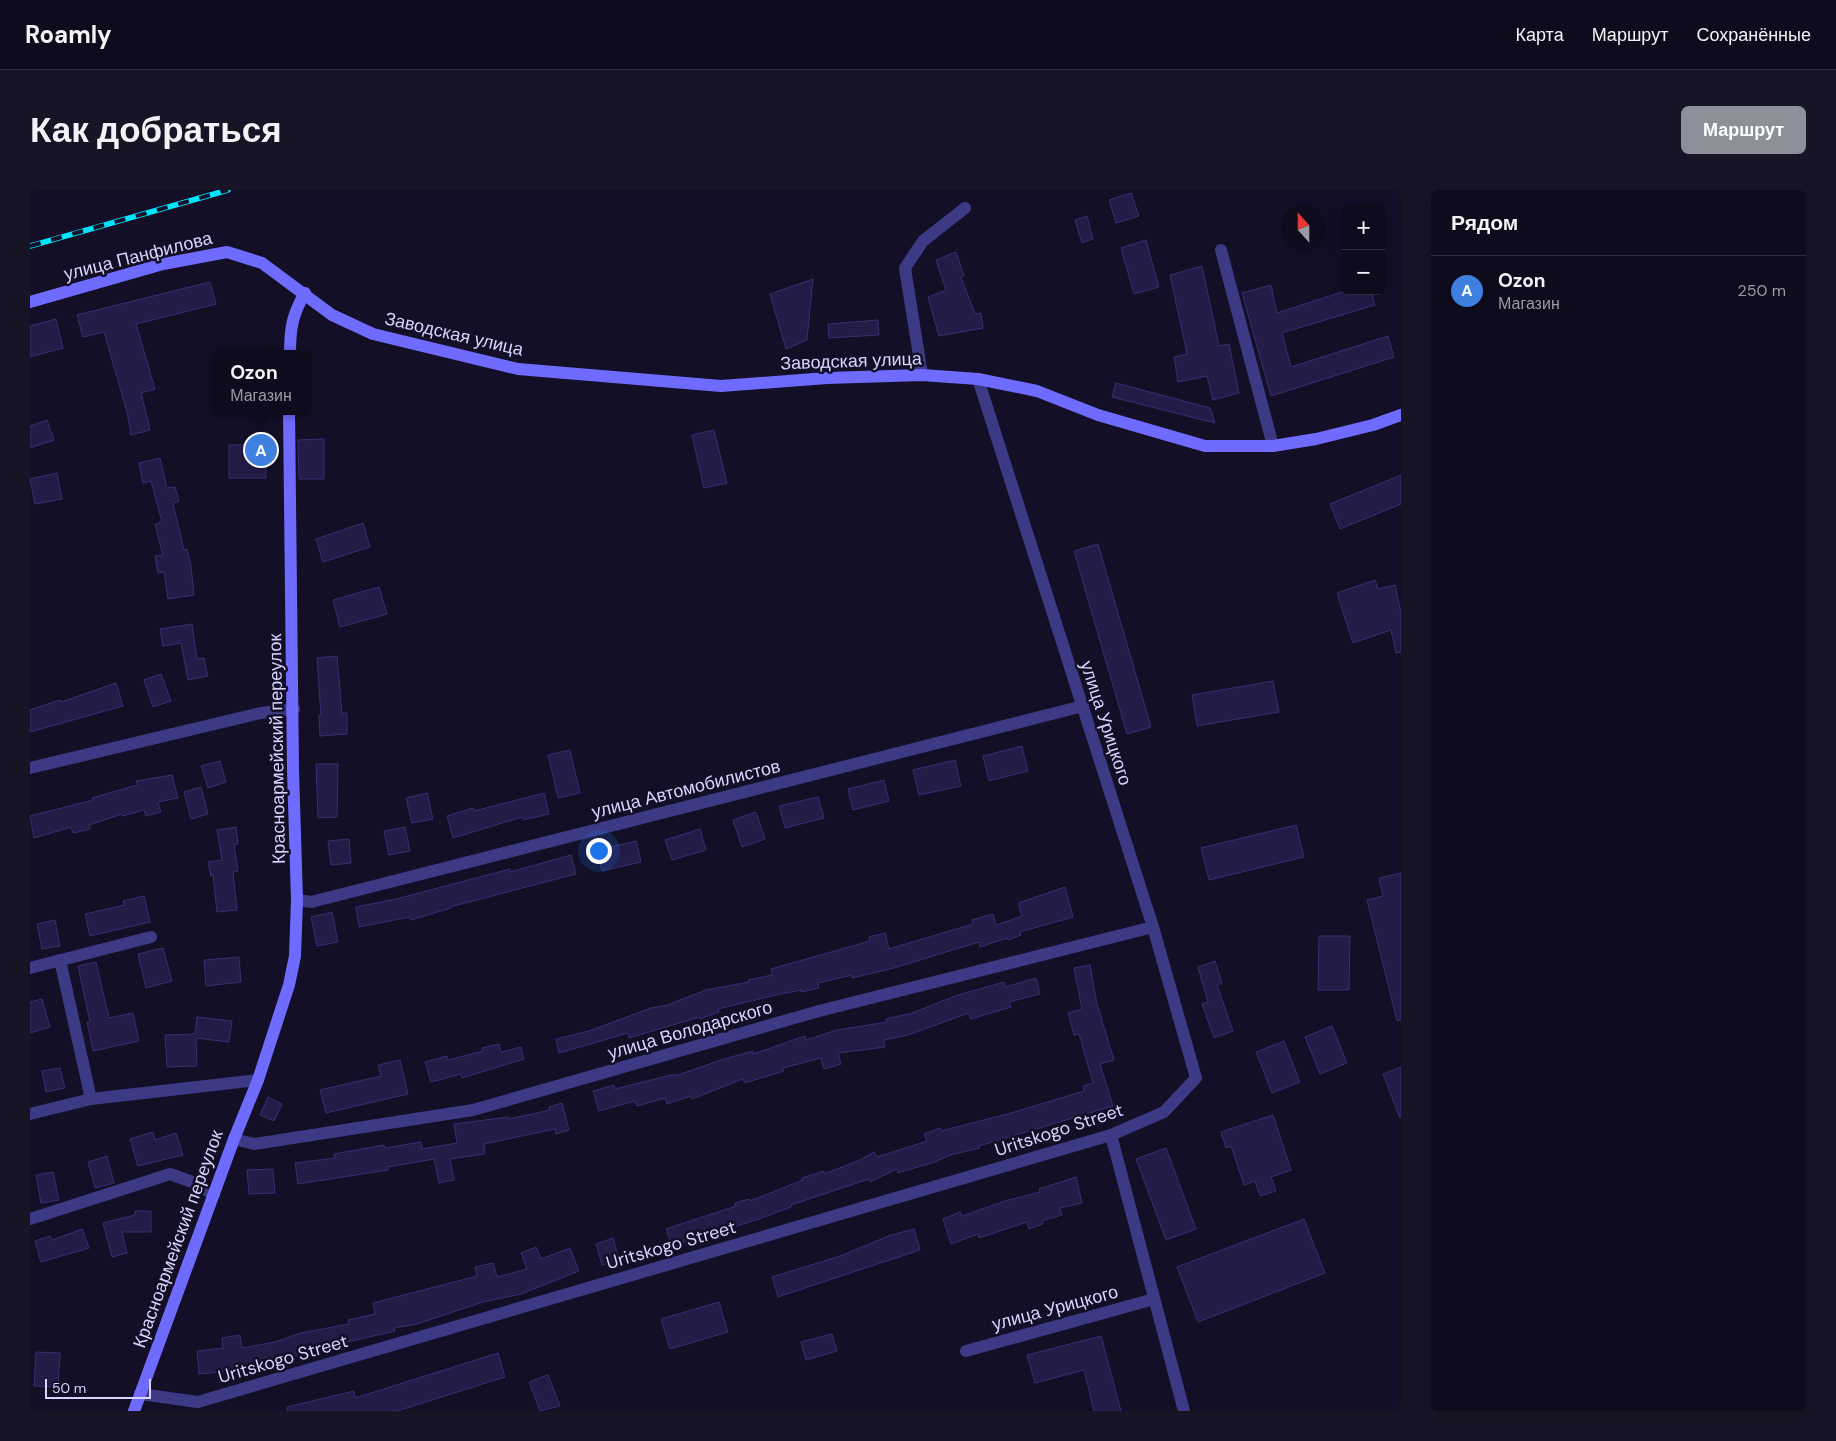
<!DOCTYPE html>
<html lang="ru">
<meta charset="utf-8">
<style>
body{margin:0;font-family:"DM Sans",sans-serif;background:#171425;color:#f1f3f6}
.controls{position:absolute;right:15px;top:15px;display:grid;overflow:hidden;border-radius:8px;box-shadow:0 5px 20px #0002}
.controls button{width:45px;height:45px;display:grid;place-items:center;padding:0;border:0;border-bottom:1px solid #2e2b3b;background:#0e0b1c;color:#f1f3f6;font:25px sans-serif}
.compass{position:absolute;left:1251px;top:15px;width:45px;height:45px;border-radius:50%;background:#0e0b1c;box-shadow:0 5px 20px #0002;rotate:339deg}
.scale{position:absolute;left:15px;bottom:12px;width:106px;box-sizing:border-box;padding-left:5px;border:2px solid #d9d4ff;border-top:0;font-size:14px;line-height:18px;white-space:nowrap;color:#d9d4ff;-webkit-text-stroke:4px #130f26;paint-order:stroke}
.you{position:absolute;left:568px;top:660px;width:18px;height:18px;margin:-12px;border:4px solid #fff;border-radius:50%;background:#1a73e8;box-shadow:0 0 0 8px #1a73e833}
.badge{display:grid;place-items:center;width:32px;height:32px;border-radius:50%;background:#8c9099;color:#fff;font-size:16px;font-weight:700}
.pin{position:absolute;translate:-50% -50%;border:2px solid #fff;box-shadow:0 1px 5px #0006}
.popup{position:absolute;left:181px;top:160px;width:100px;height:65px;box-sizing:border-box;display:grid;place-content:center;border-radius:8px;background:#0e0b1c;filter:drop-shadow(0 1px 4px #0005);font-size:16px;white-space:nowrap;color:#9b9ba3}
.popup b{font-size:19px;color:#f1f3f6}
.popup::after{content:'';position:absolute;left:50%;top:100%;margin-left:-10px;border:10px solid transparent;border-top-color:#0e0b1c}
.list{margin:0;padding:0;list-style:none}
h2{display:flex;justify-content:space-between;align-items:center;height:65px;margin:0;padding:0 20px;font-size:21px}
h2 small{font-size:16px;font-weight:400;color:#9b9ba3}
.list li{display:grid;grid-template-columns:32px 1fr auto;gap:15px;align-items:center;box-sizing:border-box;height:70px;padding:0 20px;border-top:1px solid #2e2b3b}
.list b{display:block;font-size:19px;white-space:nowrap}
.list p{margin:0;font-size:16px;white-space:nowrap;color:#9b9ba3}
.list em{font-size:16px;font-style:normal;color:#9b9ba3}
.map{position:relative;flex:none;width:1371px;height:1221px;overflow:hidden;border-radius:8px}
header{display:flex;align-items:center;gap:30px;box-sizing:border-box;height:70px;padding:0 25px;background:#0e0b1c;border-bottom:1px solid #2e2b3b}
header strong{font-size:24px}
nav{display:flex;gap:28px;margin-inline-start:auto;font-size:18px}
.intro{display:flex;align-items:center;justify-content:space-between;box-sizing:border-box;height:120px;padding:0 30px}
h1{margin:0;font-size:35px}
.button{padding:12px 22px;border-radius:8px;background:#8c9099;color:#fff;font-size:18px;font-weight:700}
main{display:flex;gap:30px;padding:0 30px}
aside{flex:1;background:#0e0b1c;border-radius:8px;box-shadow:0 5px 20px #0002}
.map>svg:first-child{display:block}
.building{fill:#241b47;stroke:#3b2d73}
.lines{fill:none;stroke-linecap:round;stroke-linejoin:round}
.street{stroke:#3d3a85;stroke-width:12}
.secondary{stroke:#6f6bff;stroke-width:12}
.rail-casing{stroke:#00e5ff;stroke-width:5.5}
.rail{stroke:#130f26;stroke-width:4;stroke-dasharray:11;stroke-linecap:butt}
.labels{text-anchor:middle;stroke-width:5;stroke-linejoin:round;paint-order:stroke}
.street-label{font-size:18px;fill:#d9d4ff;stroke:#130f26}
</style>
<header>
<strong>Roamly</strong>
<nav><a>Карта</a><a>Маршрут</a><a>Сохранённые</a></nav>
</header>
<div class="intro"><h1>Как добраться</h1><a class="button">Маршрут</a></div>
<main>
<div class="map">
<svg width="1371" height="1221" viewBox="0 0 1371 1221">
<rect width="100%" height="100%" fill="#130f26"/>
<g class="building">
<polygon points="1101,3 1109,26 1086,33 1079,10"/>
<polygon points="1057,26 1063,49 1052,53 1045,30"/>
<polygon points="1116,50 1129,97 1104,104 1091,58"/>
<polygon points="926,62 934,86 931,87 944,121 946,124 951,123 953,138 909,146 898,107 916,100 906,70"/>
<polygon points="1172,76 1189,156 1199,154 1209,203 1183,210 1177,186 1148,192 1144,167 1157,164 1140,85"/>
<polygon points="783,89 777,150 756,159 740,104"/>
<polygon points="180,92 186,114 106,134 125,199 111,203 120,240 101,245 97,222 74,142 53,147 47,125"/>
<polygon points="1241,95 1247,123 1315,101 1341,101 1345,115 1252,143 1261,177 1358,146 1364,167 1241,206 1212,103"/>
<polygon points="26,129 33,158 0,167 0,136"/>
<polygon points="848,130 849,145 799,148 798,134"/>
<polygon points="1086,193 1180,218 1185,233 1082,207"/>
<polygon points="17,230 24,250 0,258 0,236"/>
<polygon points="684,240 697,293 674,298 662,245"/>
<polygon points="294,249 294,289 269,289 268,250"/>
<polygon points="236,254 236,288 199,288 199,255"/>
<polygon points="130,268 137,298 145,297 149,311 143,313 154,360 157,359 161,376 164,405 138,409 134,382 128,383 125,366 133,365 125,334 132,332 121,291 113,293 109,273"/>
<polygon points="27,283 32,309 5,314 0,289"/>
<polygon points="1371,285 1371,314 1310,339 1300,314"/>
<polygon points="333,333 340,357 293,372 286,349"/>
<polygon points="1068,354 1121,537 1097,544 1044,361"/>
<polygon points="1345,390 1348,399 1365,395 1371,423 1371,462 1366,463 1361,440 1323,453 1307,403"/>
<polygon points="349,397 357,424 310,437 303,410"/>
<polygon points="162,434 167,469 174,468 178,486 158,490 151,453 133,456 130,439"/>
<polygon points="307,466 312,523 317,523 317,544 290,546 289,525 291,525 287,468"/>
<polygon points="131,484 141,511 123,517 114,490"/>
<polygon points="1243,491 1249,522 1167,536 1162,505"/>
<polygon points="86,493 93,516 0,542 0,520 30,510 31,512"/>
<polygon points="992,556 998,581 959,591 953,566"/>
<polygon points="540,560 550,603 528,608 518,565"/>
<polygon points="925,570 931,596 889,605 883,580"/>
<polygon points="190,571 196,592 178,598 171,576"/>
<polygon points="286,574 308,574 307,627 288,628"/>
<polygon points="142,585 148,608 128,612 131,622 116,626 114,620 93,626 92,624 59,635 60,639 43,643 41,637 4,648 0,626 63,610 62,608 107,595 106,591"/>
<polygon points="854,590 859,611 823,620 818,599"/>
<polygon points="171,597 178,624 161,629 154,602"/>
<polygon points="397,603 403,629 382,633 376,608"/>
<polygon points="514,603 519,624 493,630 492,627 423,648 417,626 443,618 444,621"/>
<polygon points="788,607 794,628 755,638 749,616"/>
<polygon points="726,622 735,649 712,657 703,630"/>
<polygon points="1266,635 1274,667 1179,690 1171,658"/>
<polygon points="206,637 208,654 204,655 208,681 203,682 207,720 187,722 183,685 181,686 178,672 192,670 187,640"/>
<polygon points="375,637 380,661 359,665 354,641"/>
<polygon points="670,639 676,660 642,670 635,650"/>
<polygon points="319,649 321,673 301,675 298,651"/>
<polygon points="606,651 611,672 572,681 567,660"/>
<polygon points="541,665 546,684 420,717 421,718 381,730 380,727 329,737 326,717 366,709 480,679 480,682"/>
<polygon points="1371,683 1371,830 1367,831 1337,710 1353,706 1349,688"/>
<polygon points="1035,697 1043,727 990,742 991,745 978,750 977,748 950,757 949,752 864,778 822,788 822,785 788,793 789,798 771,802 771,800 746,805 688,819 689,822 670,829 670,827 599,848 598,843 529,863 526,849 559,841 621,818 637,815 676,800 719,792 718,790 742,785 741,779 840,751 839,747 855,743 859,759 943,734 942,730 963,724 966,735 992,726 988,713"/>
<polygon points="114,706 120,732 60,746 55,724 94,715 93,711"/>
<polygon points="302,722 308,752 287,756 281,727"/>
<polygon points="25,730 30,756 12,759 7,734"/>
<polygon points="1289,746 1320,746 1319,800 1288,800"/>
<polygon points="133,758 142,791 116,798 108,764"/>
<polygon points="209,767 211,792 176,796 174,770"/>
<polygon points="1185,771 1192,793 1187,795 1203,841 1184,848 1172,814 1178,812 1168,777"/>
<polygon points="66,772 79,828 103,823 109,851 63,861 57,832 60,832 48,776"/>
<polygon points="1060,775 1067,814 1084,870 1070,874 1083,916 949,956 950,958 920,965 905,972 868,983 867,979 840,992 839,989 761,1015 761,1017 726,1030 642,1056 636,1039 706,1016 705,1013 719,1009 720,1011 773,990 772,988 794,981 794,984 830,970 844,962 847,967 897,951 894,944 910,938 911,941 981,923 1054,901 1053,896 1063,893 1049,844 1044,845 1038,823 1052,819 1044,778"/>
<polygon points="1006,788 1010,804 979,812 981,817 941,829 939,823 878,845 854,850 855,857 808,863 811,874 794,879 791,868 753,878 754,881 715,893 713,889 662,909 661,906 637,914 635,908 607,916 605,911 569,921 563,901 584,895 585,899 645,884 645,886 694,869 723,861 723,864 775,846 776,850 807,840 857,832 856,829 882,823 928,805 974,792 975,797"/>
<polygon points="12,809 20,837 0,843 0,812"/>
<polygon points="167,827 202,831 199,852 166,848 167,876 137,877 135,845 165,844"/>
<polygon points="1302,836 1317,873 1290,884 1275,847"/>
<polygon points="1254,851 1270,892 1242,903 1226,862"/>
<polygon points="469,854 471,862 491,857 494,869 432,888 431,884 401,892 395,872 417,866 418,870 453,861 452,858"/>
<polygon points="370,870 378,904 296,923 290,900 351,886 348,875"/>
<polygon points="1371,877 1371,927 1370,928 1353,884"/>
<polygon points="30,878 35,898 16,902 12,881"/>
<polygon points="238,907 252,914 244,931 230,925"/>
<polygon points="532,913 539,940 526,944 525,939 454,954 455,964 420,969 424,990 409,993 404,969 358,977 358,980 268,994 265,973 305,968 304,964 354,955 355,958 391,952 392,959 427,953 424,934 478,927 479,929 520,920 519,917"/>
<polygon points="1243,925 1261,980 1241,987 1246,1001 1230,1006 1225,991 1214,995 1201,956 1196,958 1191,942"/>
<polygon points="123,942 125,950 146,943 153,965 108,976 100,949"/>
<polygon points="1136,958 1166,1039 1136,1050 1106,969"/>
<polygon points="77,966 84,993 65,998 58,972"/>
<polygon points="243,979 245,1003 219,1004 217,980"/>
<polygon points="23,982 29,1010 11,1013 6,985"/>
<polygon points="1046,987 1052,1013 1030,1018 1032,1025 1012,1031 1013,1034 999,1039 997,1032 949,1048 948,1044 921,1054 913,1029 930,1022 932,1026 975,1011 1010,1002 1009,999"/>
<polygon points="105,1021 121,1021 121,1042 92,1042 97,1063 82,1067 73,1033 105,1025"/>
<polygon points="1274,1029 1295,1083 1168,1132 1147,1077"/>
<polygon points="52,1039 59,1058 11,1072 5,1051 20,1046 22,1050"/>
<polygon points="884,1039 890,1060 748,1107 742,1087 810,1066 861,1045"/>
<polygon points="583,1048 589,1070 572,1075 566,1054"/>
<polygon points="506,1057 511,1069 540,1058 549,1081 491,1104 453,1112 387,1134 364,1138 365,1141 313,1153 314,1158 292,1163 291,1157 254,1170 210,1180 169,1184 167,1161 193,1158 192,1148 210,1145 212,1158 245,1152 271,1143 319,1134 318,1130 345,1124 343,1113 447,1086 445,1077 463,1073 467,1087 497,1079 491,1063"/>
<polygon points="689,1112 698,1142 640,1159 631,1129"/>
<polygon points="802,1144 807,1161 776,1170 771,1152"/>
<polygon points="1071,1146 1091,1221 1064,1221 1054,1180 1005,1193 997,1165"/>
<polygon points="6,1162 30,1163 28,1197 4,1196"/>
<polygon points="468,1163 475,1187 367,1221 257,1221 257,1217 324,1201 325,1208"/>
<polygon points="518,1185 530,1216 510,1221 499,1192"/>
</g>
<g class="lines">
<g class="street">
<polyline points="1191,60 1243,256"/>
<polyline points="892,185 875,78 893,51 935,18"/>
<polyline points="0,578 231,523 264,519"/>
<polyline points="267,710 281,712 1053,516"/>
<polyline points="30,770 61,909"/>
<polyline points="0,778 121,747"/>
<polyline points="0,924 61,909 228,890"/>
<polyline points="1081,945 1154,1221"/>
<polyline points="204,949 224,954 443,920 789,821 1123,737"/>
<polyline points="0,1029 140,984 168,994 184,1005"/>
<polyline points="936,1161 1124,1109"/>
<polyline points="110,1204 168,1212 1081,945 1134,922 1166,888 1123,737 948,189"/>
</g>
<g class="secondary">
<polyline points="0,112 133,74 197,62 232,73 302,125 343,144 488,179 691,196 797,188 892,185 948,189 1007,201 1068,225 1175,256 1243,256 1286,249 1343,235 1371,225"/>
<path d="M260,164c0,-25 2,-39 15,-61"/>
<polyline points="104,1221 204,949 228,890 259,795 265,766 267,710 263,581 259,221"/>
</g>
<g class="rail-casing">
<polyline id="rail" points="0,56 198,0"/>
</g>
<use href="#rail" class="rail"/>
</g>
<g class="labels">
<g class="street-label">
<text transform="translate(108 66) rotate(-14)" y="6">улица Панфилова</text>
<text transform="translate(424 144) rotate(13)" y="6">Заводская улица</text>
<text transform="translate(821 171) rotate(-2)" y="6">Заводская улица</text>
<text transform="translate(1076 533) rotate(72)" y="6">улица Урицкого</text>
<text transform="translate(247 559) rotate(-91)" y="6">Красноармейский переулок</text>
<text transform="translate(656 599) rotate(-14)" y="6">улица Автомобилистов</text>
<text transform="translate(660 840) rotate(-16)" y="6">улица Володарского</text>
<text transform="translate(1029 940) rotate(-18)" y="6">Uritskogo Street</text>
<text transform="translate(148 1049) rotate(-70)" y="6">Красноармейский переулок</text>
<text transform="translate(641 1055) rotate(-16)" y="6">Uritskogo Street</text>
<text transform="translate(1025 1118) rotate(-15)" y="6">улица Урицкого</text>
<text transform="translate(253 1169) rotate(-16)" y="6">Uritskogo Street</text>
</g>
</g>
</svg>
<div class="controls">
<button>+</button>
<button>−</button>
</div>
<svg class="compass" viewBox="-18 -18 36 36"><path d="M0-13l5 13h-10z" fill="#e53935"/><path d="M0 13l5-13h-10z" fill="#9b9ba3"/></svg>
<div class="scale">50 m</div>
<div class="you"></div>
<div class="pin badge" style="left:231px;top:260px;background:#3f7fe0">A</div>
<div class="popup"><b>Ozon</b>Магазин</div>
</div>
<aside>
<h2>Рядом<small></small></h2>
<ul class="list">
<li><span class="badge" style="background:#3f7fe0">A</span><div><b>Ozon</b><p>Магазин</p></div><em>250 m</em></li>
</ul>
</aside>
</main>
